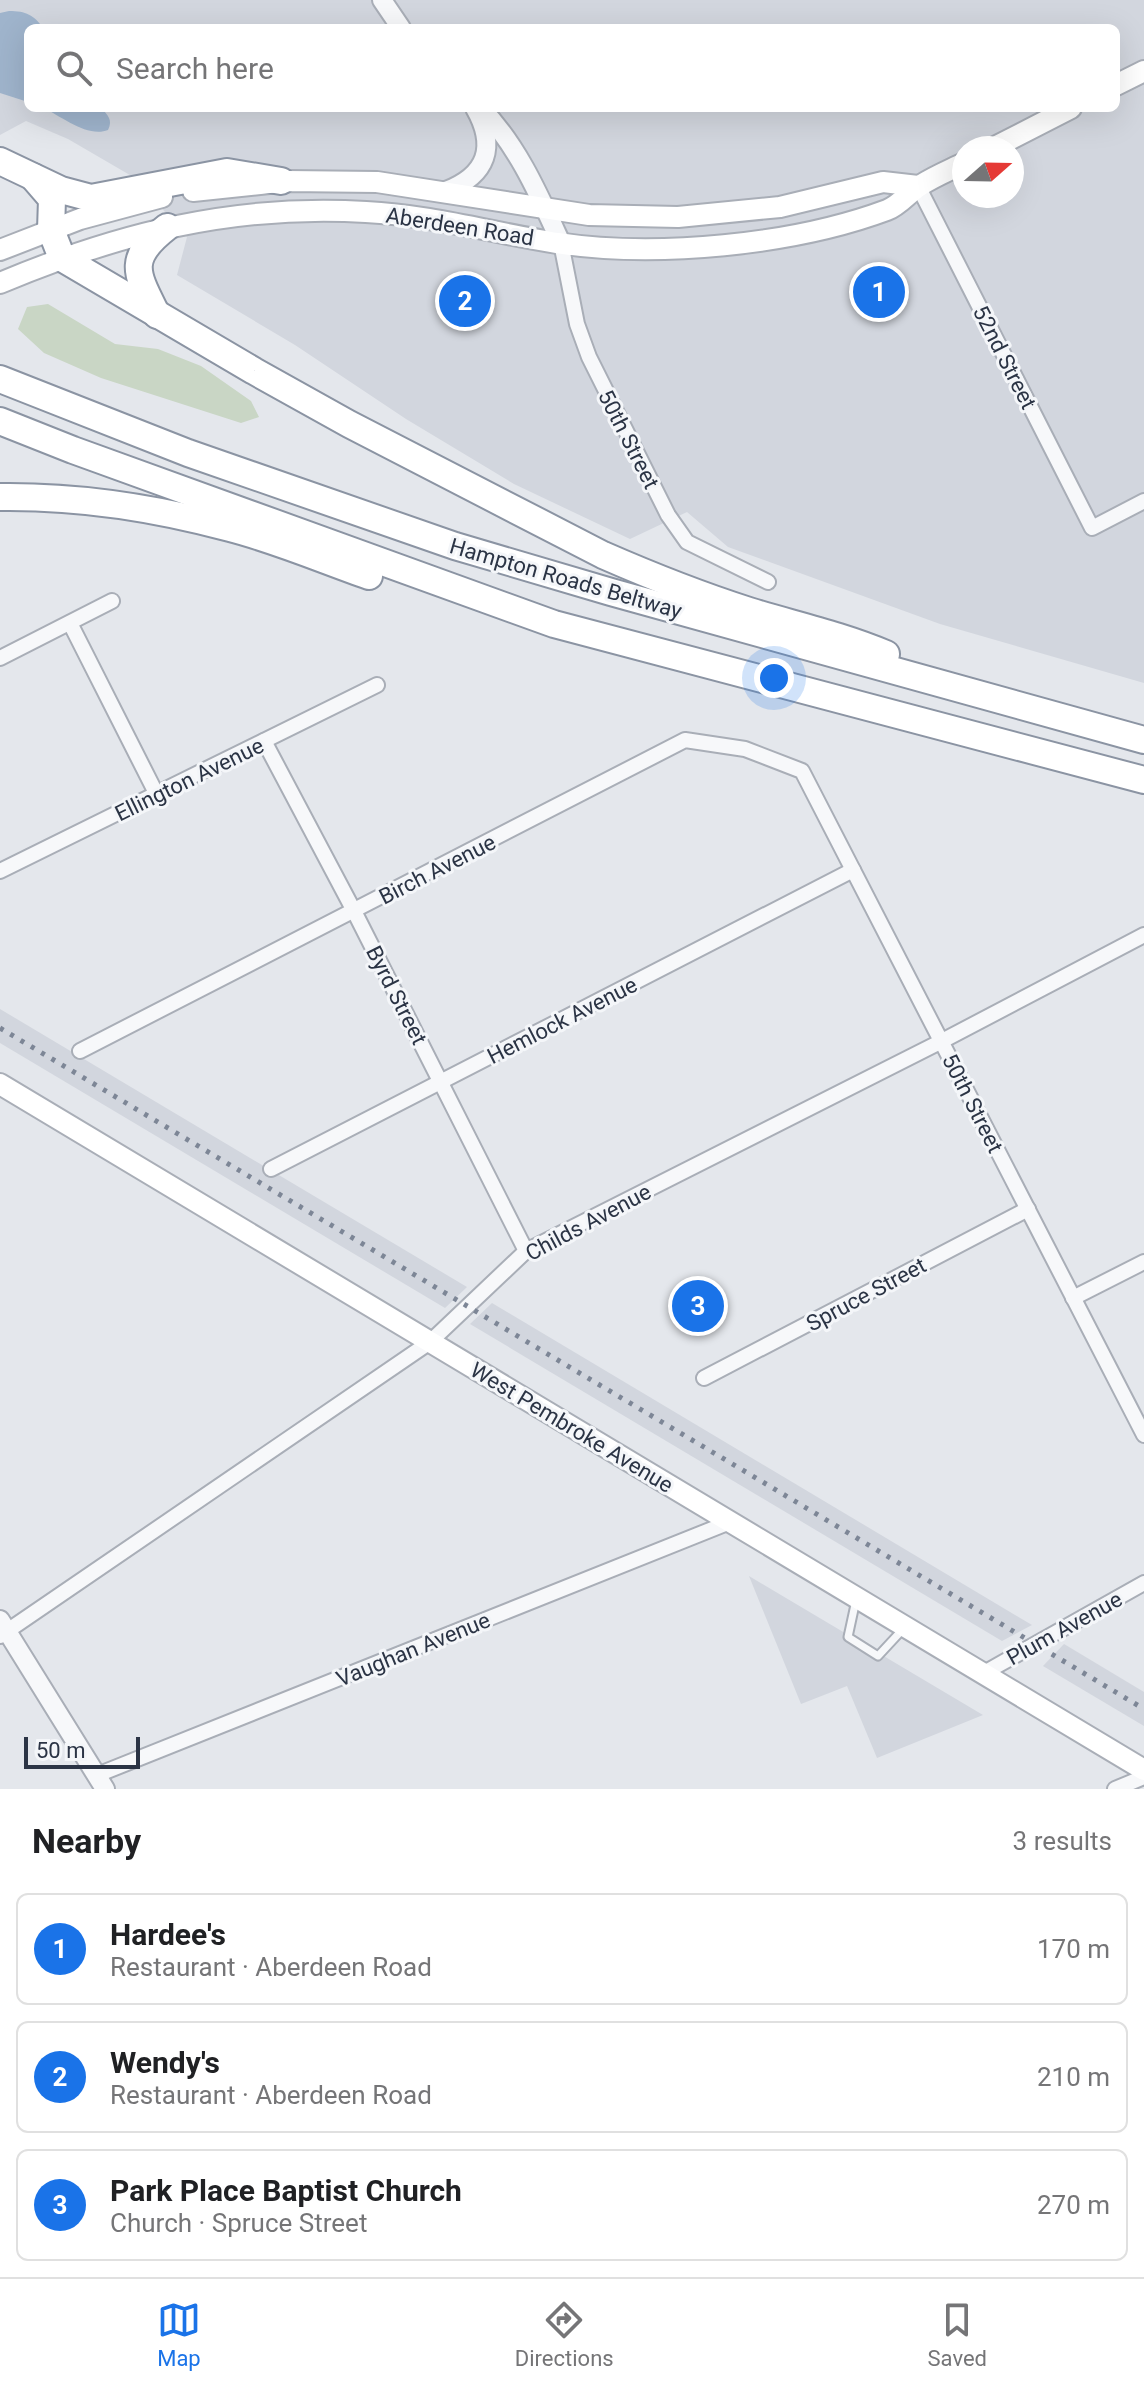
<!DOCTYPE html>
<meta charset="utf-8">
<style>
body{margin:0;font-family:Roboto,sans-serif;background:#f6f6f6;color:#202124}
.compass{position:absolute;left:952px;top:136px;width:72px;height:72px;border-radius:50%;background:#fff;box-shadow:0 8px 32px #0002;rotate:70deg}
.scale{position:absolute;left:24px;bottom:20px;width:116px;box-sizing:border-box;padding-left:8px;border:4px solid #2b3445;border-top:0;font-size:22px;line-height:28px;white-space:nowrap;color:#2b3445;-webkit-text-stroke:6px #f4f6f9;paint-order:stroke}
.you{position:absolute;left:774px;top:678px;width:28px;height:28px;margin:-20px;border:6px solid #fff;border-radius:50%;background:#1a73e8;box-shadow:0 0 0 12px #1a73e833}
.badge{display:grid;place-items:center;width:52px;height:52px;border-radius:50%;background:#1a73e8;color:#fff;font-size:26px;font-weight:700}
.pin{position:absolute;translate:-50% -50%;border:4px solid #fff;box-shadow:0 2px 8px #0006}
.list{margin:0;padding:0;list-style:none}
h2{display:flex;justify-content:space-between;align-items:center;height:104px;margin:0;padding:0 32px;font-size:34px}
h2 small{font-size:26px;font-weight:400;color:#757577}
.list li{display:grid;grid-template-columns:52px 1fr auto;gap:24px;align-items:center;box-sizing:border-box;height:112px;margin:0 16px 16px;padding:0 16px;border:2px solid #e0e0e0;border-radius:12px}
.list b{display:block;font-size:30px;white-space:nowrap}
.list p{margin:0;font-size:26px;white-space:nowrap;color:#757577}
.list em{font-size:26px;font-style:normal;color:#757577}
.icon{flex:none;width:44px;height:44px;fill:none;stroke:currentColor;stroke-width:2;stroke-linecap:round;stroke-linejoin:round}
.map{position:relative;flex:none;width:1144px;height:1789px;overflow:hidden}
.search{position:absolute;background:#fff;box-shadow:0 8px 32px #0002;left:24px;right:24px;top:24px;height:88px;display:flex;align-items:center;gap:20px;box-sizing:border-box;padding:0 28px;border-radius:12px;color:#757577;font-size:30px}
.sheet{height:488px;background:#fff}
nav{display:flex;justify-content:space-around;align-items:center;box-sizing:border-box;height:112px;border-top:2px solid #e0e0e0;background:#fff;font-size:22px;color:#757577}
nav a{display:grid;justify-items:center;gap:4px}
nav .on{color:#1a73e8}
.map>svg:first-child{display:block}
.built{fill:#d2d6de;fill-rule:evenodd}
.green{fill:#c9d6c5}
.water{fill:#9fb4cc}
.lines{fill:none;stroke-linecap:round;stroke-linejoin:round}
.service-casing{stroke:#a9aeb7;stroke-width:11}
.minor-casing{stroke:#a9aeb7;stroke-width:18}
.tertiary-casing{stroke:#a9aeb7;stroke-width:22}
.secondary-casing{stroke:#a9aeb7;stroke-width:24}
.motorway-casing{stroke:#8b94a3;stroke-width:30}
.service{stroke:#f7f8fa;stroke-width:7}
.minor{stroke:#f7f8fa;stroke-width:14}
.tertiary{stroke:#f7f8fa;stroke-width:18}
.secondary{stroke:#fff;stroke-width:20}
.motorway{stroke:#fff;stroke-width:26}
.rail{stroke:#7d8696;stroke-width:5;stroke-dasharray:4 8;stroke-linecap:butt}
.labels{text-anchor:middle;stroke-width:6;stroke-linejoin:round;paint-order:stroke}
.street-label{font-size:22px;fill:#2b3445;stroke:#f4f6f9}
</style>
<div class="map">
<svg width="1144" height="1789" viewBox="0 0 1144 1789">
<rect width="100%" height="100%" fill="#e4e7ec"/>
<g class="built">
<path d="M0,0h1144v683l-204,-59 -212,-77 -41,-35 -57,27 -116,-55 -108,-65 -111,-74 -118,-70 10,-38 -52,-59 -67,-39 -42,-18 -26,14zM28,28h1088v80h-1088zM964,148h48v48h-48z"/>
<polygon points="0,1009 467,1287 445,1308 0,1043"/>
<polygon points="492,1303 1032,1625 1002,1641 470,1324"/>
<polygon points="749,1576 983,1715 877,1758 847,1686 801,1704"/>
<polygon points="1064,1644 1144,1692 1144,1726 1043,1666"/>
</g>
<polygon class="green" points="48,304 115,344 158,349 201,366 251,401 259,417 241,423 101,378 44,353 18,329 27,307"/>
<g class="water">
<path d="M9,11c17,0 25,4 34,17h-15v74l-28,-9v-80z"/>
<path d="M44,108h57c7,7 12,12 7,22 -20,8 -46,-13 -64,-22z"/>
</g>
<g class="lines">
<g class="service-casing">
<polyline id="service" points="856,1600 848,1637 878,1656 904,1628"/>
</g>
<g class="minor-casing">
<g id="minor">
<polyline points="918,186 1092,528 1144,501"/>
<polyline points="561,243 577,324 589,357 668,515 687,542 768,582"/>
<polyline points="70,623 157,795"/>
<polyline points="0,658 112,601"/>
<polyline points="264,741 354,911 526,1251"/>
<polyline points="0,871 377,685"/>
<polyline points="80,1051 685,740 745,749 802,771 1144,1435"/>
<polyline points="271,1169 853,870"/>
<polyline points="1073,1298 1144,1262"/>
<polyline points="704,1378 1028,1209"/>
<polyline points="0,1636 430,1342 526,1251 942,1041 1144,935"/>
<polyline points="984,1673 1144,1583"/>
<polyline points="97,1775 730,1522"/>
<polyline points="1115,1789 1144,1777"/>
</g>
</g>
<g class="tertiary-casing">
<g id="tertiary">
<polyline points="382,0 401,28"/>
<path d="M481,108c37,38 58,87 80,135"/>
<path d="M446,191c41,-16 51,-44 29,-83"/>
<polyline points="0,1620 105,1789"/>
</g>
</g>
<g class="secondary-casing">
<g id="secondary">
<polyline points="1116,85 1144,71"/>
<polyline points="993,148 1071,108"/>
<polyline points="193,191 288,181 377,182 589,215 678,217 780,207 883,182 918,186"/>
<polyline points="0,250 80,219 162,197"/>
<path d="M0,283c119,-50 235,-79 366,-71 65,3 127,21 191,31 99,15 236,2 330,-33 13,-5 22,-18 34,-25 14,-9 29,-15 43,-22"/>
<polyline points="0,1084 1144,1770"/>
</g>
</g>
<g class="motorway-casing">
<g id="motorway">
<polyline points="0,161 61,190 91,198 227,172 281,181"/>
<path d="M33,177l19,22 -1,31 11,28 192,113 95,53 254,131c48,21 96,40 146,56 46,14 92,24 137,43"/>
<path d="M157,315c-21,-42 -31,-56 10,-88"/>
<polyline points="0,379 188,453 455,546 611,592 1144,740"/>
<polyline points="0,421 73,450 554,624 1144,780"/>
<path d="M0,497c77,-1 156,11 230,31 47,12 93,32 139,48"/>
</g>
</g>
<use href="#service" class="service"/>
<use href="#minor" class="minor"/>
<use href="#tertiary" class="tertiary"/>
<use href="#secondary" class="secondary"/>
<use href="#motorway" class="motorway"/>
<polyline class="rail" points="0,1028 1144,1709"/>
</g>
<g class="labels">
<g class="street-label">
<text transform="translate(460 226) rotate(9)" y="8">Aberdeen Road</text>
<text transform="translate(1005 357) rotate(63)" y="8">52nd Street</text>
<text transform="translate(629 439) rotate(63)" y="8">50th Street</text>
<text transform="translate(566 578) rotate(16)" y="8">Hampton Roads Beltway</text>
<text transform="translate(189 779) rotate(-26)" y="8">Ellington Avenue</text>
<text transform="translate(437 869) rotate(-27)" y="8">Birch Avenue</text>
<text transform="translate(397 995) rotate(63)" y="8">Byrd Street</text>
<text transform="translate(562 1020) rotate(-27)" y="8">Hemlock Avenue</text>
<text transform="translate(973 1103) rotate(63)" y="8">50th Street</text>
<text transform="translate(588 1222) rotate(-28)" y="8">Childs Avenue</text>
<text transform="translate(866 1294) rotate(-28)" y="8">Spruce Street</text>
<text transform="translate(572 1427) rotate(31)" y="8">West Pembroke Avenue</text>
<text transform="translate(1064 1628) rotate(-29)" y="8">Plum Avenue</text>
<text transform="translate(413 1649) rotate(-22)" y="8">Vaughan Avenue</text>
</g>
</g>
</svg>
<svg class="compass" viewBox="-18 -18 36 36"><path d="M0-13l5 13h-10z" fill="#e53935"/><path d="M0 13l5-13h-10z" fill="#757577"/></svg>
<div class="scale">50 m</div>
<div class="you"></div>
<div class="pin badge" style="left:879px;top:292px">1</div>
<div class="pin badge" style="left:465px;top:301px">2</div>
<div class="pin badge" style="left:698px;top:1306px">3</div>
<div class="search"><svg class="icon" aria-label="search" viewBox="0 0 24 24"><circle cx="10" cy="10" r="6"/><path d="M15 15l6 6"/></svg>Search here</div>
</div>
<section class="sheet">
<h2>Nearby<small>3 results</small></h2>
<ul class="list">
<li><span class="badge">1</span><div><b>Hardee's</b><p>Restaurant · Aberdeen Road</p></div><em>170 m</em></li>
<li><span class="badge">2</span><div><b>Wendy's</b><p>Restaurant · Aberdeen Road</p></div><em>210 m</em></li>
<li><span class="badge">3</span><div><b>Park Place Baptist Church</b><p>Church · Spruce Street</p></div><em>270 m</em></li>
</ul>
</section>
<nav>
<a class="on"><svg class="icon" aria-label="map" viewBox="0 0 24 24"><path d="M3 6l6-2 6 2 6-2v14l-6 2-6-2-6 2zM9 4v14M15 6v14"/></svg>Map</a>
<a><svg class="icon" aria-label="directions" viewBox="0 0 24 24"><path d="M12 3l9 9-9 9-9-9zM9 14v-3h6M13 9l2 2-2 2"/></svg>Directions</a>
<a><svg class="icon" aria-label="saved" viewBox="0 0 24 24"><path d="M7 4h10v16l-5-4-5 4z"/></svg>Saved</a>
</nav>
